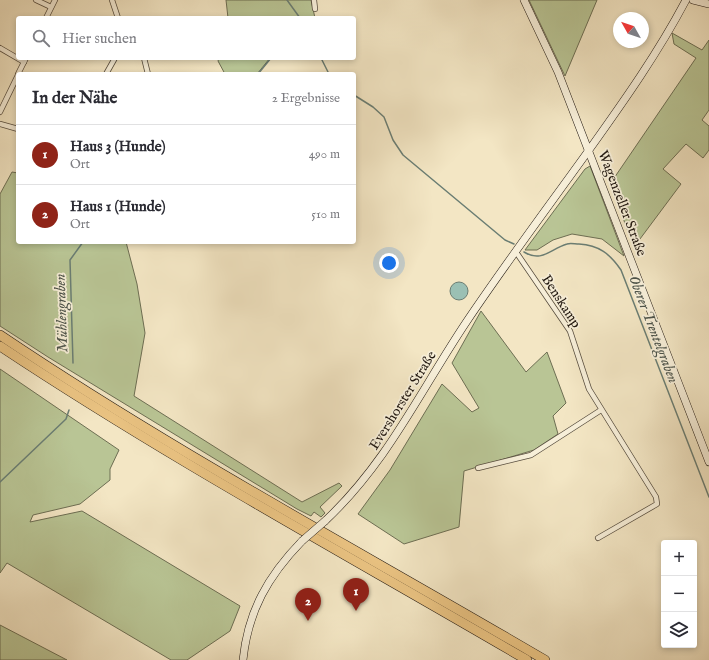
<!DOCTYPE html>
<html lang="de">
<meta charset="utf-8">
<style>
body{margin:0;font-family:"IM FELL English",serif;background:#f2f2f3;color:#2b2b33}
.controls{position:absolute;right:12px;bottom:12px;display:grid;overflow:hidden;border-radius:4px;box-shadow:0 2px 6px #0003}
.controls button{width:36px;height:36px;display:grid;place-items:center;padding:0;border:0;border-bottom:1px solid #e1e1e2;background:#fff;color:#2b2b33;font:20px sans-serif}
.compass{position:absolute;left:613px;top:12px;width:36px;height:36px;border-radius:50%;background:#fff;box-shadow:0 2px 6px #0003;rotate:310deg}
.you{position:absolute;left:389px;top:263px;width:14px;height:14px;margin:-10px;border:3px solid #fff;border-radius:50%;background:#1a73e8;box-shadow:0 0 0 6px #1a73e833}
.badge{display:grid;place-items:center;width:26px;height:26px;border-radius:50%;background:#8f2418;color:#fff;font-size:13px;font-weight:700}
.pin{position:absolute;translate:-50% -33px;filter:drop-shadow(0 1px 2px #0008)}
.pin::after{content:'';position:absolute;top:21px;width:14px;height:12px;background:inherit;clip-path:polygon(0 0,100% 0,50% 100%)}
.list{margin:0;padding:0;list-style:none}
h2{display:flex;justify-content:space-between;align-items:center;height:52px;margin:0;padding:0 16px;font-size:17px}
h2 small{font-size:13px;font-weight:400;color:#7c7c81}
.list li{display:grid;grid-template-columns:26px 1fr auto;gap:12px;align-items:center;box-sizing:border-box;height:60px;padding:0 16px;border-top:1px solid #e1e1e2}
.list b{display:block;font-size:15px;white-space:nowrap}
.list p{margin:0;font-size:13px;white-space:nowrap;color:#7c7c81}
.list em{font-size:13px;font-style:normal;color:#7c7c81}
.icon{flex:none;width:22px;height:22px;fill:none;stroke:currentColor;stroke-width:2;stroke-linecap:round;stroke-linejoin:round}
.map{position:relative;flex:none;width:709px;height:660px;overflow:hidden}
.search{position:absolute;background:#fff;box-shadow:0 2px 6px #0003;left:16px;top:16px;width:340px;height:44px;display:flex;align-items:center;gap:10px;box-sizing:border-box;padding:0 14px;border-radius:4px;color:#7c7c81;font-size:15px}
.panel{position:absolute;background:#fff;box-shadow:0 2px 6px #0003;left:16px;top:72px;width:340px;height:172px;border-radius:4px}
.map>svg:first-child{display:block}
.green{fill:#b9c595;stroke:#6d6e53}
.water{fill:#9bc0b4;stroke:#6a7d73}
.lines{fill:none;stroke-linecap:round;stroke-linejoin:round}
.stream{stroke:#6a7d73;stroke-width:1.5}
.street-casing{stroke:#564c3e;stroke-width:6}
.secondary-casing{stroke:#211811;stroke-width:8}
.highway-casing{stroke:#211811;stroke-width:10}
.street{stroke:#f7efd9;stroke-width:4.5}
.secondary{stroke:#f7efd9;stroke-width:7}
.highway{stroke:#eac382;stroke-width:9}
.secondary-bridge-casing{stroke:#211811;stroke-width:8;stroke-linecap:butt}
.secondary-bridge{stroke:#f7efd9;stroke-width:7}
.labels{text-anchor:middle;stroke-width:3.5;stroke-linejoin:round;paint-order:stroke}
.street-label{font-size:14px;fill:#211811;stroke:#f7efd9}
.water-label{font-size:15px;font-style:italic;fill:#4c534a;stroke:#f7efd9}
</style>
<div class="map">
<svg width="709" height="660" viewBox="0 0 709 660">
<rect width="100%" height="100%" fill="#f3e6c4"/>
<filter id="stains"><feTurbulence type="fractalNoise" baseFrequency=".005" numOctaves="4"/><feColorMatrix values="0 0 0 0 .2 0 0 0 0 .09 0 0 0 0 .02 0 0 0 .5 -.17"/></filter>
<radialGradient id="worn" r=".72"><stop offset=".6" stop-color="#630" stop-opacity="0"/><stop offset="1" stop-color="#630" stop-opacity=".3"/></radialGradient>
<g class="green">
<polygon points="226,0 311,0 315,18 228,18"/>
<polygon points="529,0 597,0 565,76"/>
<polygon points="672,33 702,50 709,40 709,110 702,120 709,126 709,150 703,158 686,144 663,169 681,184 634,247 610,184 696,58 674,44"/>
<polygon points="219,58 270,58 257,74 225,74 218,61"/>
<polygon points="590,166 624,256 602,239 572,234 553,240 537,250 525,250 585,169"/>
<polygon points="12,172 18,173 18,242 126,242 137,284 145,333 134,396 302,502 339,483 342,486 320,507 325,513 321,517 314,512 311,516 297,509 48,357 0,326 0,194"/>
<polygon points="481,311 526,372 547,352 566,403 553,416 558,434 534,450 464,471 459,527 404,544 358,514 390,470 442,384 472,412 479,408 452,363"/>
<polygon points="0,369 119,450 110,469 110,480 80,504 33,515 30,522 82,511 240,606 230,631 187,660 171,660 7,563 0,573"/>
<polygon points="0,625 67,660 0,660"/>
</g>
<circle class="water" cx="459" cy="291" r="9"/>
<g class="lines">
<g class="stream">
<polyline points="287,0 300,18"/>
<polyline points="321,58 329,74"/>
<polyline points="258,74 271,58"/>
<polyline points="354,95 373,107 384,117 393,140 403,155 505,240 514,244"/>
<path d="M524,252c18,11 26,-3 43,-8 3,-1 8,0 12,0 20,1 31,10 42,26l88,227"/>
<polyline points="73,363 70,260 83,242"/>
<polyline points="0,482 66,419 69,410"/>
</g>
<g class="street-casing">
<g id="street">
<polyline points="36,0 51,7"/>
<polyline points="112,0 118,18"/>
<polyline points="314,0 315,9"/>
<polyline points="46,18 55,0"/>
<polyline points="0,48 24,62"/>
<polyline points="144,58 148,74"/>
<polyline points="18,74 26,58"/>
<polyline points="106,74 115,58"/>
<polyline points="0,112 18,75"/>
<polyline points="0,124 18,129"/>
<polyline points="516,252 570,331 589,389 656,497 657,504 598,538"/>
<polyline points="478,468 531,455 601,410"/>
</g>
</g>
<g class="secondary-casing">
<g id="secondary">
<polyline points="524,0 558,72 709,462"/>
<polyline points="693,0 709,4"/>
<path d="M325,521c63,-59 95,-130 142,-200 39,-58 81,-114 122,-171 35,-49 69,-97 97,-150"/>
<path d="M243,660c5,-49 25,-84 59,-119"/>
</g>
</g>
<g class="highway-casing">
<g id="highway">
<path d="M0,335c175,118 363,218 545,325"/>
<path d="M0,346c170,113 351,211 527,314"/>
</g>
</g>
<use href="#street" class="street"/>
<use href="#secondary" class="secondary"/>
<use href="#highway" class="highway"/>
<g class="secondary-bridge-casing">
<polyline id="secondary-bridge" points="302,541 325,521"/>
</g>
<use href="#secondary-bridge" class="secondary-bridge"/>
</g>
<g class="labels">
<g class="street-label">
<text transform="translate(623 203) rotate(69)" y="5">Wagenzeller Straße</text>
<text transform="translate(562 301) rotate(57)" y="5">Benskamp</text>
<text transform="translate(402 400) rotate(-58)" y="5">Evershorster Straße</text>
</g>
<g class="water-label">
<text transform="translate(61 313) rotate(-92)" y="5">Mühlengraben</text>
<text transform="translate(654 329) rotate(69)" y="5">Oberer Trentelgraben</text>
</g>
</g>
<rect width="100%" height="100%" filter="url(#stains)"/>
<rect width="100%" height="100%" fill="url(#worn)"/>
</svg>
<div class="controls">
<button>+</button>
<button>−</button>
<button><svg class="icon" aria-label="layers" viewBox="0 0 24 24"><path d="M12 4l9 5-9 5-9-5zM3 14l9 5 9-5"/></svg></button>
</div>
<svg class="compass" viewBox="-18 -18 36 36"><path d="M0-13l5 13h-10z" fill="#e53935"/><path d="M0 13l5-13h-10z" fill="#7c7c81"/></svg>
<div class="you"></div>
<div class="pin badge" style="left:356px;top:611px">1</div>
<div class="pin badge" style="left:308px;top:621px">2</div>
<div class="search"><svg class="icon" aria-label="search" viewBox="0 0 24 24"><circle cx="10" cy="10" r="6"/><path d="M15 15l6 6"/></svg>Hier suchen</div>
<section class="panel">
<h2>In der Nähe<small>2 Ergebnisse</small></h2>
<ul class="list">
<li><span class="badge">1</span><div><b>Haus 3 (Hunde)</b><p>Ort</p></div><em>490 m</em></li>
<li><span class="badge">2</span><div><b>Haus 1 (Hunde)</b><p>Ort</p></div><em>510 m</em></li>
</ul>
</section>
</div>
